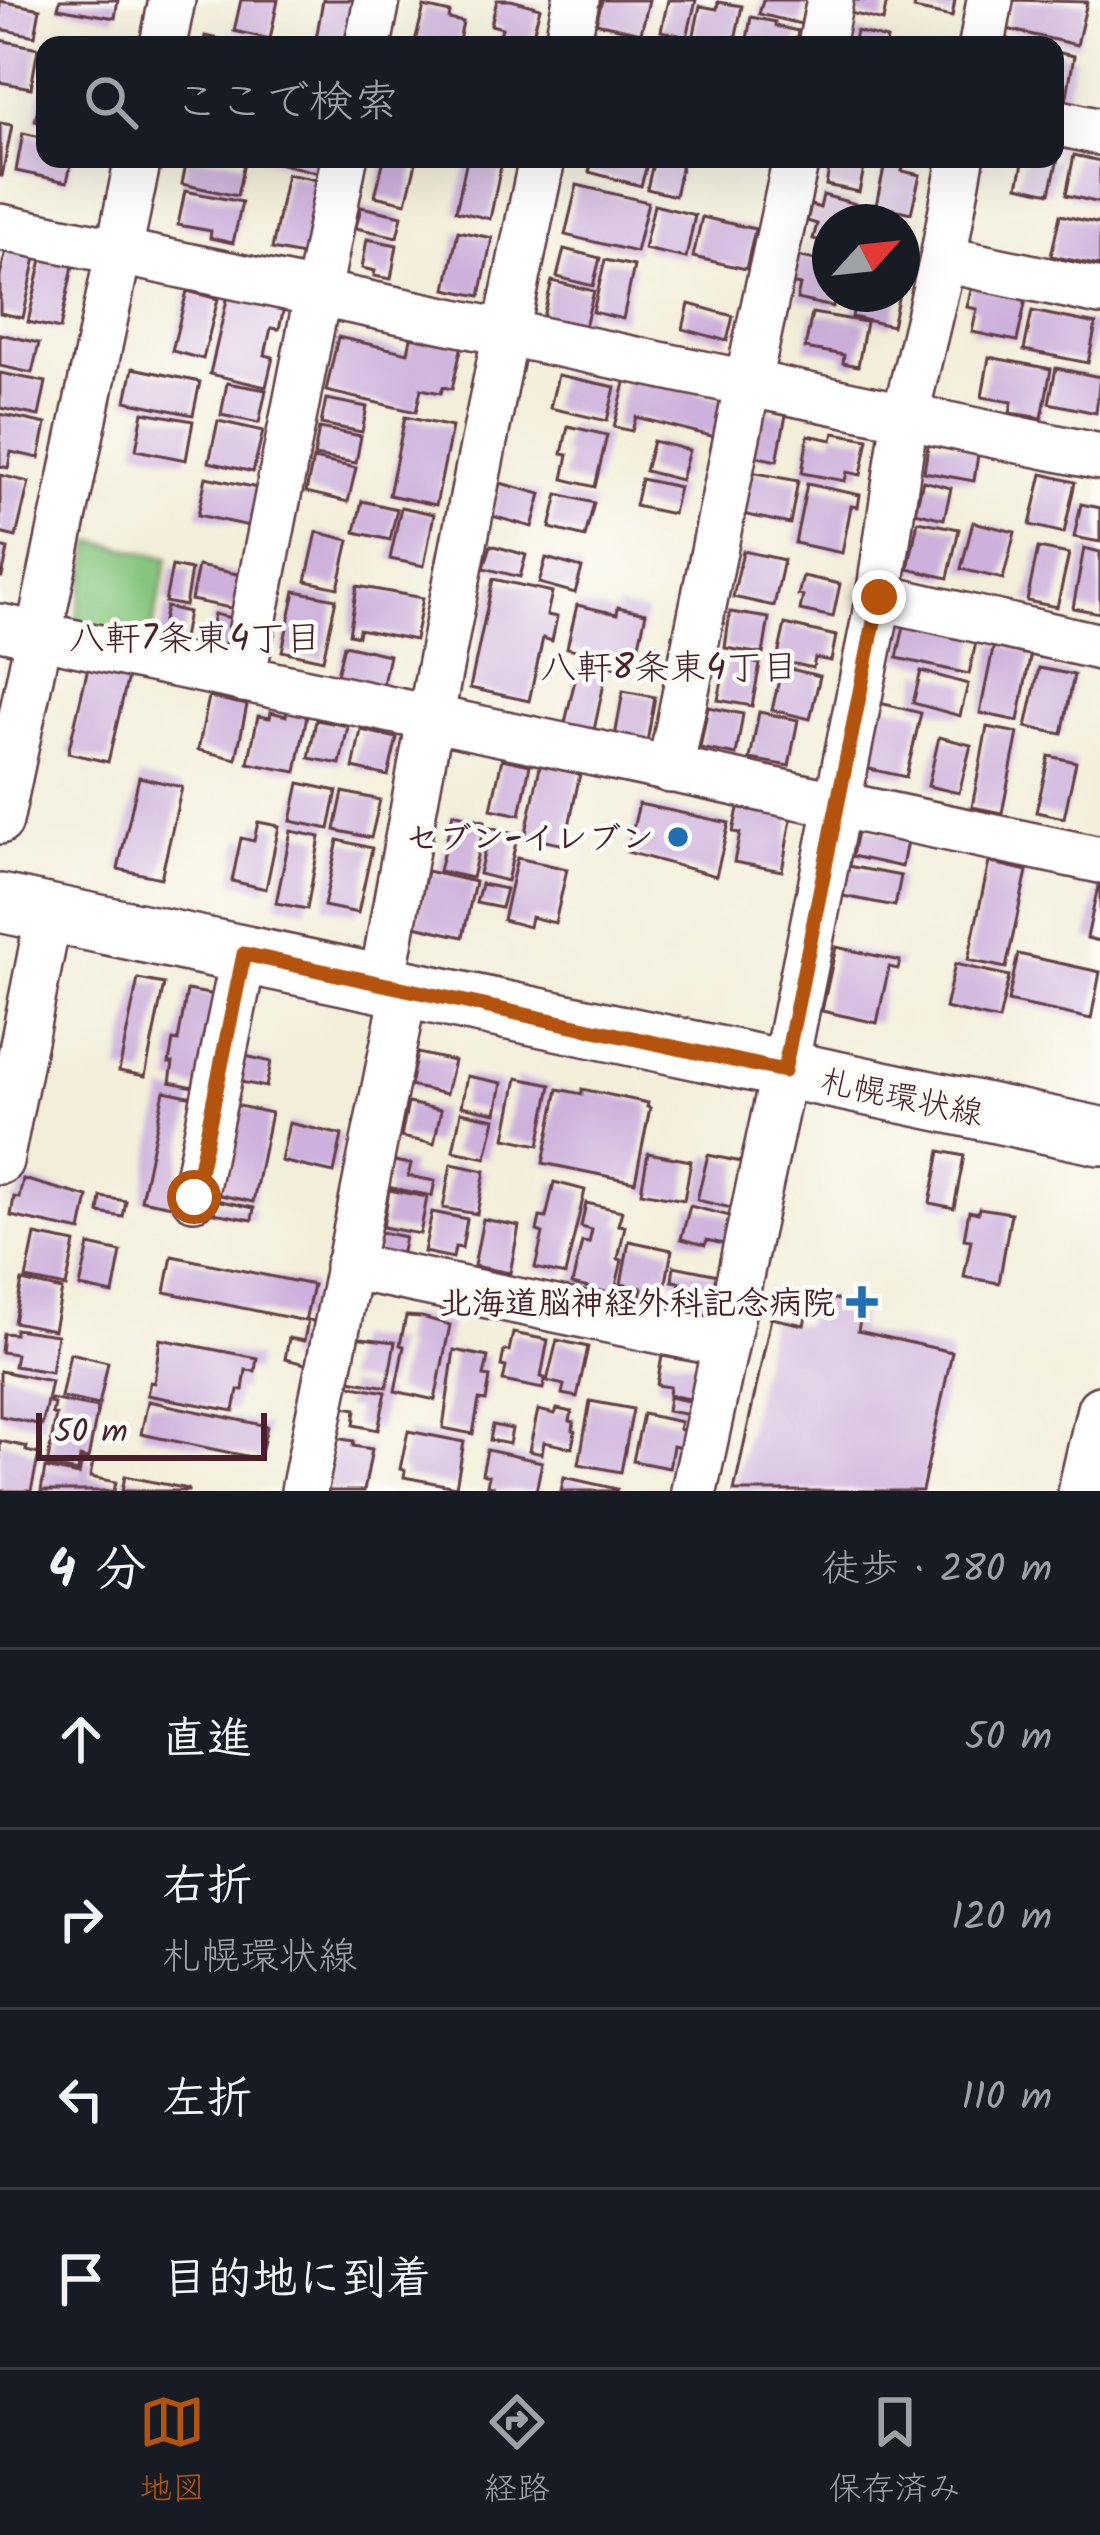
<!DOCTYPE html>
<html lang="ja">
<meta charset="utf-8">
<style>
body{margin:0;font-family:Kalam,"Klee One",sans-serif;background:#242831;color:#f1f3f6}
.compass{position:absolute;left:812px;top:204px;width:108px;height:108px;border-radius:50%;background:#171b24;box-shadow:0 12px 48px #0002;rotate:63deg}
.scale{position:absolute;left:36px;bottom:30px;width:231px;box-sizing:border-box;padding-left:12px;border:6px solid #4a1f2b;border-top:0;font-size:33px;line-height:42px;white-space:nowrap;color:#4a1f2b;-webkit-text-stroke:9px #fdfcf7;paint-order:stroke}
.stop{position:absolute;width:36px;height:36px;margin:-27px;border:9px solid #b45309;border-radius:50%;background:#fff}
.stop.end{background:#b45309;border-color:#fff;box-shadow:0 3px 12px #0008}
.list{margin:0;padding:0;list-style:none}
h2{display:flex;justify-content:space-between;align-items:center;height:156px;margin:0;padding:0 48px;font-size:51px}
h2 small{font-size:39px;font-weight:400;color:#9ea1a6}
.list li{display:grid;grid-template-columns:78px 1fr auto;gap:36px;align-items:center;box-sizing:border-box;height:180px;padding:0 48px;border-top:3px solid #363941}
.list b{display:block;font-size:45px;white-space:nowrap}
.list p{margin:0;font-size:39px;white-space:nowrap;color:#9ea1a6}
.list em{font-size:39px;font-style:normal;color:#9ea1a6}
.icon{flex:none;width:66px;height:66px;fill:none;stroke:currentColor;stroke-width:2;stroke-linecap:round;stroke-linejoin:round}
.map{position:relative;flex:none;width:1100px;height:1491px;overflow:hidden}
.search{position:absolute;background:#171b24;box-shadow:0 12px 48px #0002;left:36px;right:36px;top:36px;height:132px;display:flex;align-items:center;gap:30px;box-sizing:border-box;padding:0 42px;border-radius:24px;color:#9ea1a6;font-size:45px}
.sheet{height:876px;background:#171b24}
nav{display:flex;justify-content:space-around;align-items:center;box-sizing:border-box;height:168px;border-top:3px solid #363941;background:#171b24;font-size:33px;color:#9ea1a6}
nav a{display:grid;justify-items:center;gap:6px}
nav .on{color:#b45309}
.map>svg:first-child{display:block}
.green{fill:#85c67e;stroke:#687254;stroke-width:3}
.building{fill:#cdb1dc}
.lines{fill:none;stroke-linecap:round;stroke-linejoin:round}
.minor-casing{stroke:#633e45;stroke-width:50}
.major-casing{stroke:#633e45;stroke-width:62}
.minor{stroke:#fff;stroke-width:45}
.major{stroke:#fff;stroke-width:57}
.route{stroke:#b45309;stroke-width:15}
.poi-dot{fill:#1f6fb2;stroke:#fdfcf7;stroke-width:4.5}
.labels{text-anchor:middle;stroke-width:9;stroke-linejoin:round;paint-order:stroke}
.poi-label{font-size:33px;font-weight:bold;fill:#4a1f2b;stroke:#fdfcf7;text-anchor:end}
.street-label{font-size:33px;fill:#4a1f2b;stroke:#fdfcf7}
.neighbourhood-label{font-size:36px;fill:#4a1f2b;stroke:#fdfcf7}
</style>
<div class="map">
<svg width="1100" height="1491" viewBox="0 0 1100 1491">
<rect width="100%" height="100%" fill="#fdfcf7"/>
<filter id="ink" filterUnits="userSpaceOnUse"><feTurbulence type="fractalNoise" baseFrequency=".00833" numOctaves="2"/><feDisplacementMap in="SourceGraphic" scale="24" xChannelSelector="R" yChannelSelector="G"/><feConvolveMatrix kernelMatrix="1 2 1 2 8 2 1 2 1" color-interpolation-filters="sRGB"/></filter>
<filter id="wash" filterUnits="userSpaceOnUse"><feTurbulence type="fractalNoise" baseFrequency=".004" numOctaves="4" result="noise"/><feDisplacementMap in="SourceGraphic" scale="48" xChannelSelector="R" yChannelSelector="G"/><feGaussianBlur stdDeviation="2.7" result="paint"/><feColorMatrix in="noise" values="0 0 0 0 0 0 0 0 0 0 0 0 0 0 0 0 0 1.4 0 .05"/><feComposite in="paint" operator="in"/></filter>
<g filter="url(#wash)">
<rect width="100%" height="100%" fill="#f3eed9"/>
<polygon class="green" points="92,541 168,558 150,639 75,626"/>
<g id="blocks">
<g class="building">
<polygon points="60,0 118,0 115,18 58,8"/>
<polygon points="241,0 278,0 270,39 234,31"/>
<polygon points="323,0 359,0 350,45 316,39"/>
<polygon points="497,0 511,0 540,8 530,45 499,39 502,28 491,25"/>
<polygon points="602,0 649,0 641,33 596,23"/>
<polygon points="668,0 696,0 687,37 661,31"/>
<polygon points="763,0 806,0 801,24 759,14"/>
<polygon points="849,0 887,0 883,21 846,12"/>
<polygon points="916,0 955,0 952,17 914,9"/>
<polygon points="1013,0 1087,2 1077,45 1007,29"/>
<polygon points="0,1 40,9 35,36 0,29"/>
<polygon points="718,2 742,6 734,45 693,39 700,6 717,9"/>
<polygon points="424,7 450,13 449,19 463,22 458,45 414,45"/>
<polygon points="751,17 775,22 775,26 798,31 796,45 746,45"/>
<polygon points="856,31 887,39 886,45 853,45"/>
<polygon points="591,34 628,43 628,45 589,45"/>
<polygon points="205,36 236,43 236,45 203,45"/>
<polygon points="648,36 679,43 678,45 645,45"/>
<polygon points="0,40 38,48 31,88 0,82"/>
<polygon points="1055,52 1074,56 1065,107 1055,105"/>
<polygon points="43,86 45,86 45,124 35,121"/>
<polygon points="0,123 12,125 2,176 0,176"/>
<polygon points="23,133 45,138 45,159 72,159 67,182 16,171"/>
<polygon points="1055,140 1062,141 1050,193 1018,186 1024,159 1055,159"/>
<polygon points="1074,155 1100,161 1100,203 1066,195"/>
<polygon points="187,159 227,159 244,163 237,196 182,184"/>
<polygon points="261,159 326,159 323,174"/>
<polygon points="384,159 417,159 406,203 375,196"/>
<polygon points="467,159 501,166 490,219 456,211"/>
<polygon points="593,159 648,161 641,186 589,172"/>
<polygon points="654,159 683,159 675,196 647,189"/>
<polygon points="831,159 866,159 859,192 826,185"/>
<polygon points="886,159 905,160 902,171 920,175 911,213 876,205"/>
<polygon points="287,174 322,181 307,256 272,249"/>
<polygon points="577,185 648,202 636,252 565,235"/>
<polygon points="185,191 242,202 233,243 210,238 211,231 178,225"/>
<polygon points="823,195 856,204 851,222 830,222 830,243 813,239 817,224 807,221 811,205 820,208"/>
<polygon points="654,205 695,215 686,258 644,249"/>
<polygon points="361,207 402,216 397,237 356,228"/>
<polygon points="1060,215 1100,224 1100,266 1051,256"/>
<polygon points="702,217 755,229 746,269 693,257"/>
<polygon points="458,231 492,238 480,296 446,289"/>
<polygon points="367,239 397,245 391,279 374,276 375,271 362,268"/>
<polygon points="564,249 600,258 593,286 557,277"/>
<polygon points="6,250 36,257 23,318 0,313 0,276"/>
<polygon points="44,250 75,256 60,329 28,322"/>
<polygon points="792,255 830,263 830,294 835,294 833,307 797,299 800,285 785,282"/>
<polygon points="605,260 634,266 623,319 593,312"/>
<polygon points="975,273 1029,285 1017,341 972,332 977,309 967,307"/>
<polygon points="552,281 594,291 585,326 564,321 563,326 542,321"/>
<polygon points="187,291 218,299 203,359 172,351"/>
<polygon points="229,291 285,303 279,329 271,328 265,355 273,357 266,387 210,374"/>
<polygon points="857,294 899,294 892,326 852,317"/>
<polygon points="689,304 733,316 727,341 683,329"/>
<polygon points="1032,311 1096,324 1088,363 1024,350"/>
<polygon points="812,313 866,322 858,366 843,363 844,355 805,348"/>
<polygon points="412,333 462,345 452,389 443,387 441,393 421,389 416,412 326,391 338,337 408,353"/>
<polygon points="0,334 39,343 32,373 0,366"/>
<polygon points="989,357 1051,369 1042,418 1010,413 1012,402 982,397"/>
<polygon points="133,368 200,382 193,415 126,401"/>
<polygon points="1056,368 1100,377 1096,413 1049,403"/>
<polygon points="0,373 46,382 39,416 0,408"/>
<polygon points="558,375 615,387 607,421 550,408"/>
<polygon points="627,375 724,399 715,437 636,417 632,431 614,427"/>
<polygon points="227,383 266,390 259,423 221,415"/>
<polygon points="326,399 367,407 362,432 321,424"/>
<polygon points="758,409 786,415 777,461 749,455"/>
<polygon points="143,412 193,421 186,460 136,450"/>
<polygon points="0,414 46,424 39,458 11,452 8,468 0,466"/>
<polygon points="405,417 452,427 436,505 389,495"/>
<polygon points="218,421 263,431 253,472 209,462"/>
<polygon points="568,426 607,435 595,487 563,479 568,455 562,454"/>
<polygon points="319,428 361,436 356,463 314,456"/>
<polygon points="834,433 868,439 861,475 847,472 845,481 802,473 808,435 832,440"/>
<polygon points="929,440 979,448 974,481 924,472"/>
<polygon points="653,441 689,450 681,480 645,471"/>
<polygon points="313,459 356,468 348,502 306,492"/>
<polygon points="751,472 798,481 790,524 743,514"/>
<polygon points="1042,474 1075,482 1064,533 1030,525"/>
<polygon points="0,475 29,482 16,537 0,533"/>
<polygon points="206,477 262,489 254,527 198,515"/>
<polygon points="641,479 679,487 673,514 635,506"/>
<polygon points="923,481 951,488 944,519 915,512"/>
<polygon points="500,483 541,494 532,527 492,516"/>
<polygon points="807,484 860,495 858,507 851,506 842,553 795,543"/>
<polygon points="558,494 594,503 585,537 550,528"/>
<polygon points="362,501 397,509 390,540 355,532"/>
<polygon points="1081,504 1100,508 1100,542 1074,537"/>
<polygon points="401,507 434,514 424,566 390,559"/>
<polygon points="918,521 959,529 948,578 908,569"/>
<polygon points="973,522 1015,532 1003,579 961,569"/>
<polygon points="317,532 349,540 338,588 306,581"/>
<polygon points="491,545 526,555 520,577 484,568"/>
<polygon points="0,547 8,549 2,577 0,577"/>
<polygon points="1038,548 1069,554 1057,607 1027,601"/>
<polygon points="1084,548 1100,552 1100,613 1073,608"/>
<polygon points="743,551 784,560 774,606 733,597"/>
<polygon points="546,558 582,568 575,593 539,583"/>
<polygon points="172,566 191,570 185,606 165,602"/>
<polygon points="198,566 247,576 240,610 191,600"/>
<polygon points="803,576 840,584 833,617 800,610 803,596 798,595"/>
<polygon points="493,579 552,592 547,615 557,617 552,641 543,638 529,701 470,688"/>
<polygon points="357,586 423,598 415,640 359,629 358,636 349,634"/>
<polygon points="295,591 336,599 323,660 282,651"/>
<polygon points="577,605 617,614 618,607 646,613 633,671 604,664 606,657 567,648"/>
<polygon points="166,607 188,612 181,649 158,644"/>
<polygon points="730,612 769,618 763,654 725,648"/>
<polygon points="214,614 239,620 230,656 206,650"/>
<polygon points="906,617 978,633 969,674 897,658"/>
<polygon points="785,624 836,636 831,661 815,658 813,668 777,660"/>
<polygon points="994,644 1031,652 1018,721 980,713"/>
<polygon points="344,645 389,655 382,689 336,679"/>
<polygon points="727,657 760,664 752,706 718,700"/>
<polygon points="89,663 129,672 108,762 68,753"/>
<polygon points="578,667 606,674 594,730 565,723"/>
<polygon points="782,667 820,676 810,719 772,710"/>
<polygon points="1039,668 1074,675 1062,734 1026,727"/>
<polygon points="921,671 968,684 960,716 913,703"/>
<polygon points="623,691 655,697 647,742 615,737"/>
<polygon points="209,697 247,705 236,759 198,750"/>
<polygon points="880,703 921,713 906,777 865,768"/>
<polygon points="288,706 308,710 296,772 248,763 258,716 270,718 271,712 286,716"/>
<polygon points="708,707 743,714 736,755 700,748"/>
<polygon points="759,712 798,720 789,766 750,759"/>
<polygon points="316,720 348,726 340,764 309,758"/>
<polygon points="987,727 1018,733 1002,813 972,807"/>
<polygon points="361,730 397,738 388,776 353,768"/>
<polygon points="939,737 971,745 959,793 928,786"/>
<polygon points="1049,756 1076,762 1064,818 1036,812"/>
<polygon points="502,759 530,765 520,815 491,809"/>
<polygon points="541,762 581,769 565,845 525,837"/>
<polygon points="139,777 182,787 161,878 118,869"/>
<polygon points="299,783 337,791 329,829 291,821"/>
<polygon points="343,792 380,800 371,838 335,830"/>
<polygon points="639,804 729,823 716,876 627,852"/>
<polygon points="739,804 792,813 782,871 734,862 740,833 733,832"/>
<polygon points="453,813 485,821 472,878 439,871"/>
<polygon points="258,822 279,826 266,889 232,881 241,838 254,841"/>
<polygon points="858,826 908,836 902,867 852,856"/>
<polygon points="490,827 518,834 507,881 479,874"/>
<polygon points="291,831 320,837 307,909 276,903"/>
<polygon points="338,840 372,848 358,913 324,906"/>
<polygon points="517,858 567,869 555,923 531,917 529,927 503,920"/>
<polygon points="989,862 1027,871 1006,968 968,960"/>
<polygon points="848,866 901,876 895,906 843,896"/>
<polygon points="427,871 475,882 463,937 415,926"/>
<polygon points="481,884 506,889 501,908 476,903"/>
<polygon points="1098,886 1100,886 1100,941 1087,938"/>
<polygon points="836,947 900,961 898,969 889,967 877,1023 822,1011"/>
<polygon points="1018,954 1100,972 1091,1019 1008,1001"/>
<polygon points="955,964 1009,976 999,1020 945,1008"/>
<polygon points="138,979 164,984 145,1076 119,1071"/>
<polygon points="187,990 215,995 198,1088 170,1082 173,1063 169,1063 173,1040 178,1041"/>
<polygon points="417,1053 454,1061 446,1094 410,1086"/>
<polygon points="241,1055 271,1062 266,1087 236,1081"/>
<polygon points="467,1076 502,1083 496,1113 461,1106"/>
<polygon points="517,1078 551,1085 539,1145 505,1138"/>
<polygon points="558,1089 582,1094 582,1089 648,1103 647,1107 650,1108 635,1182 543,1163"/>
<polygon points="164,1091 193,1097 172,1206 141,1200"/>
<polygon points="408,1103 441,1110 434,1144 401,1137"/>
<polygon points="230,1104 271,1113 253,1202 211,1193"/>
<polygon points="461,1112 495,1119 486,1158 453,1151"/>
<polygon points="289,1123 342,1135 334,1173 281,1161"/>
<polygon points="940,1151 964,1156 954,1208 930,1203"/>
<polygon points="648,1153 691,1161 684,1200 641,1192"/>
<polygon points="708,1155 741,1162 731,1208 697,1200"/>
<polygon points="392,1161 411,1164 408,1176 435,1181 432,1196 387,1187"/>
<polygon points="451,1164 485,1171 477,1214 443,1208"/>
<polygon points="23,1179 88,1197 81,1231 11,1216 14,1197 19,1198"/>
<polygon points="554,1182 585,1190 565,1275 535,1268 543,1233 537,1231 540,1217 546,1218"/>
<polygon points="389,1190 427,1197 420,1234 383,1227"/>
<polygon points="101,1197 126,1201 123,1217 99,1213"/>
<polygon points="216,1200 254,1208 252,1220 214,1213"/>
<polygon points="586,1203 622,1211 618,1225 625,1226 618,1259 622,1260 614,1294 572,1284 582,1242 589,1243 592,1230 581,1227"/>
<polygon points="690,1206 730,1216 723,1244 707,1240 705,1245 681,1239"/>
<polygon points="979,1208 1011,1213 999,1283 964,1277 971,1240 964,1239 969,1211 978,1213"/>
<polygon points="432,1212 467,1219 462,1248 455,1247 453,1258 424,1252"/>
<polygon points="483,1219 519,1226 510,1273 474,1266"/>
<polygon points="380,1232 405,1237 400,1261 375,1256"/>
<polygon points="35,1235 75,1243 66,1287 26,1279"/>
<polygon points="629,1241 672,1250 662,1304 640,1299 642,1288 621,1284"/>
<polygon points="89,1245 121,1252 113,1294 80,1287"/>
<polygon points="172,1256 313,1285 305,1321 165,1292"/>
<polygon points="674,1266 718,1275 707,1324 673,1317 680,1282 672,1281"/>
<polygon points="22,1281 62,1290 54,1330 14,1322"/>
<polygon points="811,1294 863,1305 858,1331 952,1352 922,1491 734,1491 771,1318 804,1325"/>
<polygon points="406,1316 422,1317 450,1325 435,1400 395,1391 404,1346 400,1345"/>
<polygon points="308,1320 318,1322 309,1365 285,1359 289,1338 304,1341"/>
<polygon points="15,1329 57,1335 51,1372 14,1366 16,1354 1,1352 3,1333 15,1334"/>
<polygon points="513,1333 548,1340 541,1377 545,1378 543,1389 503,1381 506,1367 501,1366 504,1351 509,1351"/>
<polygon points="353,1337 395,1342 387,1387 344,1379"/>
<polygon points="160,1339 257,1358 255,1371 246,1370 243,1390 238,1390 234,1411 147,1395 150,1382 154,1383"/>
<polygon points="557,1340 588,1347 577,1397 562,1394 564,1385 547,1381"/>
<polygon points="454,1350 488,1357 484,1376 490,1377 486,1401 479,1400 473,1434 443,1428"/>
<polygon points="70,1353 108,1362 99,1405 61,1397"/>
<polygon points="662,1356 701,1363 695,1400 669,1395 670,1387 657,1385"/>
<polygon points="0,1371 51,1381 42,1425 0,1416"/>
<polygon points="348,1385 386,1392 378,1430 354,1425 356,1409 344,1407"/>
<polygon points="669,1397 693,1402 691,1415 667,1411"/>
<polygon points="50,1399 98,1408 88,1459 80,1457 78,1472 47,1466 56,1415 52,1414 54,1404 50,1403"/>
<polygon points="148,1401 267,1426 260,1459 141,1434"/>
<polygon points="590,1401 633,1409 621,1472 579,1464"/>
<polygon points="557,1409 572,1412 570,1421 574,1422 573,1430 575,1431 572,1448 544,1442 542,1454 529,1451 538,1410 555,1414"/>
<polygon points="643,1414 681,1422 679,1429 685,1431 682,1448 673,1446 669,1468 633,1461"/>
<polygon points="493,1425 512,1429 509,1444 490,1440"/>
<polygon points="408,1431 464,1442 456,1487 404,1477 405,1470 400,1469"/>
<polygon points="335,1438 354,1441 353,1446 372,1449 364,1491 326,1491"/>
<polygon points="0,1441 27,1447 26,1451 39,1454 31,1491 0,1491"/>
<polygon points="487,1450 542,1462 536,1491 492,1491 493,1486 487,1485 489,1476 482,1474"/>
<polygon points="82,1460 93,1462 90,1477 116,1482 114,1491 41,1491 45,1468 79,1475"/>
<polygon points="125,1476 188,1489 188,1491 122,1491"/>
<polygon points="564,1477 617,1489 616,1491 561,1491"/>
</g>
</g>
</g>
<g filter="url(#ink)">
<use href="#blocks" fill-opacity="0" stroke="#633e45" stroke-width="3"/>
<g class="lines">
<g class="minor-casing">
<g id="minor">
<polyline points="163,45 172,0"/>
<polyline points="368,45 377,0"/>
<polyline points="567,45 576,0"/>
<polyline points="821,45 830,0"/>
<polyline points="982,45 990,0"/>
<polyline points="1055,122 1100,132"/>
<polyline points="0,227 1100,457"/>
<polyline points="943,259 1100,292"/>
<polyline points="879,597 1100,647"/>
<polyline points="0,627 1100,860"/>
<polyline points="242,679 344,159"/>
<polyline points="670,770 750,372 796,159"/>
<polyline points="0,821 138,159"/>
<path d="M382,983c49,-276 102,-550 160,-824"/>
<polyline points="0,1161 49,914"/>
<polyline points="194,1197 244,954"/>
<polyline points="348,1266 725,1344"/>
<polyline points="304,1491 405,988"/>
<polyline points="694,1491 784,1071 879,597 905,417 943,259 961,159"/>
<polyline points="1081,1491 1100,1409"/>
</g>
</g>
<g class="major-casing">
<polyline id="major" points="0,903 1100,1136"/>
</g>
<use href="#minor" class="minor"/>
<use href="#major" class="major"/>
</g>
</g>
<g class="lines" filter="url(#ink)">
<polyline class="route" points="194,1197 244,954 784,1071 879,597"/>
</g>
<g class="poi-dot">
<circle cx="678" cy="837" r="12"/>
<path d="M856 1284h12v12h12v12h-12v12h-12v-12h-12v-12h12z"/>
</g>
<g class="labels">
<g class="poi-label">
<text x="654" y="849">セブン-イレブン</text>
<text x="835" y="1314">北海道脳神経外科記念病院</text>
</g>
<g class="street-label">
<text transform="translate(902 1096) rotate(12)" y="12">札幌環状線</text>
</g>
<g class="neighbourhood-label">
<text x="195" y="650">八軒7条東4丁目</text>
<text x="669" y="679">八軒8条東4丁目</text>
</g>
</g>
</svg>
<svg class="compass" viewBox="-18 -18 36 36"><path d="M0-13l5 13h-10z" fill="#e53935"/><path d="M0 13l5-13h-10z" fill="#9ea1a6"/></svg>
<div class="scale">50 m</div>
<div class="stop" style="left:194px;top:1197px"></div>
<div class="stop end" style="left:879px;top:597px"></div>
<div class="search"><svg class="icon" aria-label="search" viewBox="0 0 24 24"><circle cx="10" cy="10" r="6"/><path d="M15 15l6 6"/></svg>ここで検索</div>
</div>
<section class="sheet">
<h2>4 分<small>徒歩 · 280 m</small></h2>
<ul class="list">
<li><svg class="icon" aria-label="ahead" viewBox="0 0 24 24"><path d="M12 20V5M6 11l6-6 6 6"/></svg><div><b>直進</b></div><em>50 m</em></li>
<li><svg class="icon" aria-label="right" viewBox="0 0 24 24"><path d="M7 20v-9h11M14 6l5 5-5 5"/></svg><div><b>右折</b><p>札幌環状線</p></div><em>120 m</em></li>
<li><svg class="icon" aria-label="left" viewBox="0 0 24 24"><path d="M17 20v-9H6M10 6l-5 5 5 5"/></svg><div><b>左折</b></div><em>110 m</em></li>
<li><svg class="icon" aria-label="arrive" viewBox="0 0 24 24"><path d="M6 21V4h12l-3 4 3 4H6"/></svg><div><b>目的地に到着</b></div></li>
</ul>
</section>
<nav>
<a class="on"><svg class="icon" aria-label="map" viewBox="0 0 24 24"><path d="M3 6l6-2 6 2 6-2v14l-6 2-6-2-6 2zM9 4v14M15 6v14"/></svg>地図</a>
<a><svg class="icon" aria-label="directions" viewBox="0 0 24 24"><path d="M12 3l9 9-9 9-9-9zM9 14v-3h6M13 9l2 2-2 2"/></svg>経路</a>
<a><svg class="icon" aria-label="saved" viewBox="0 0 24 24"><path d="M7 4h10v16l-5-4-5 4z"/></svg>保存済み</a>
</nav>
